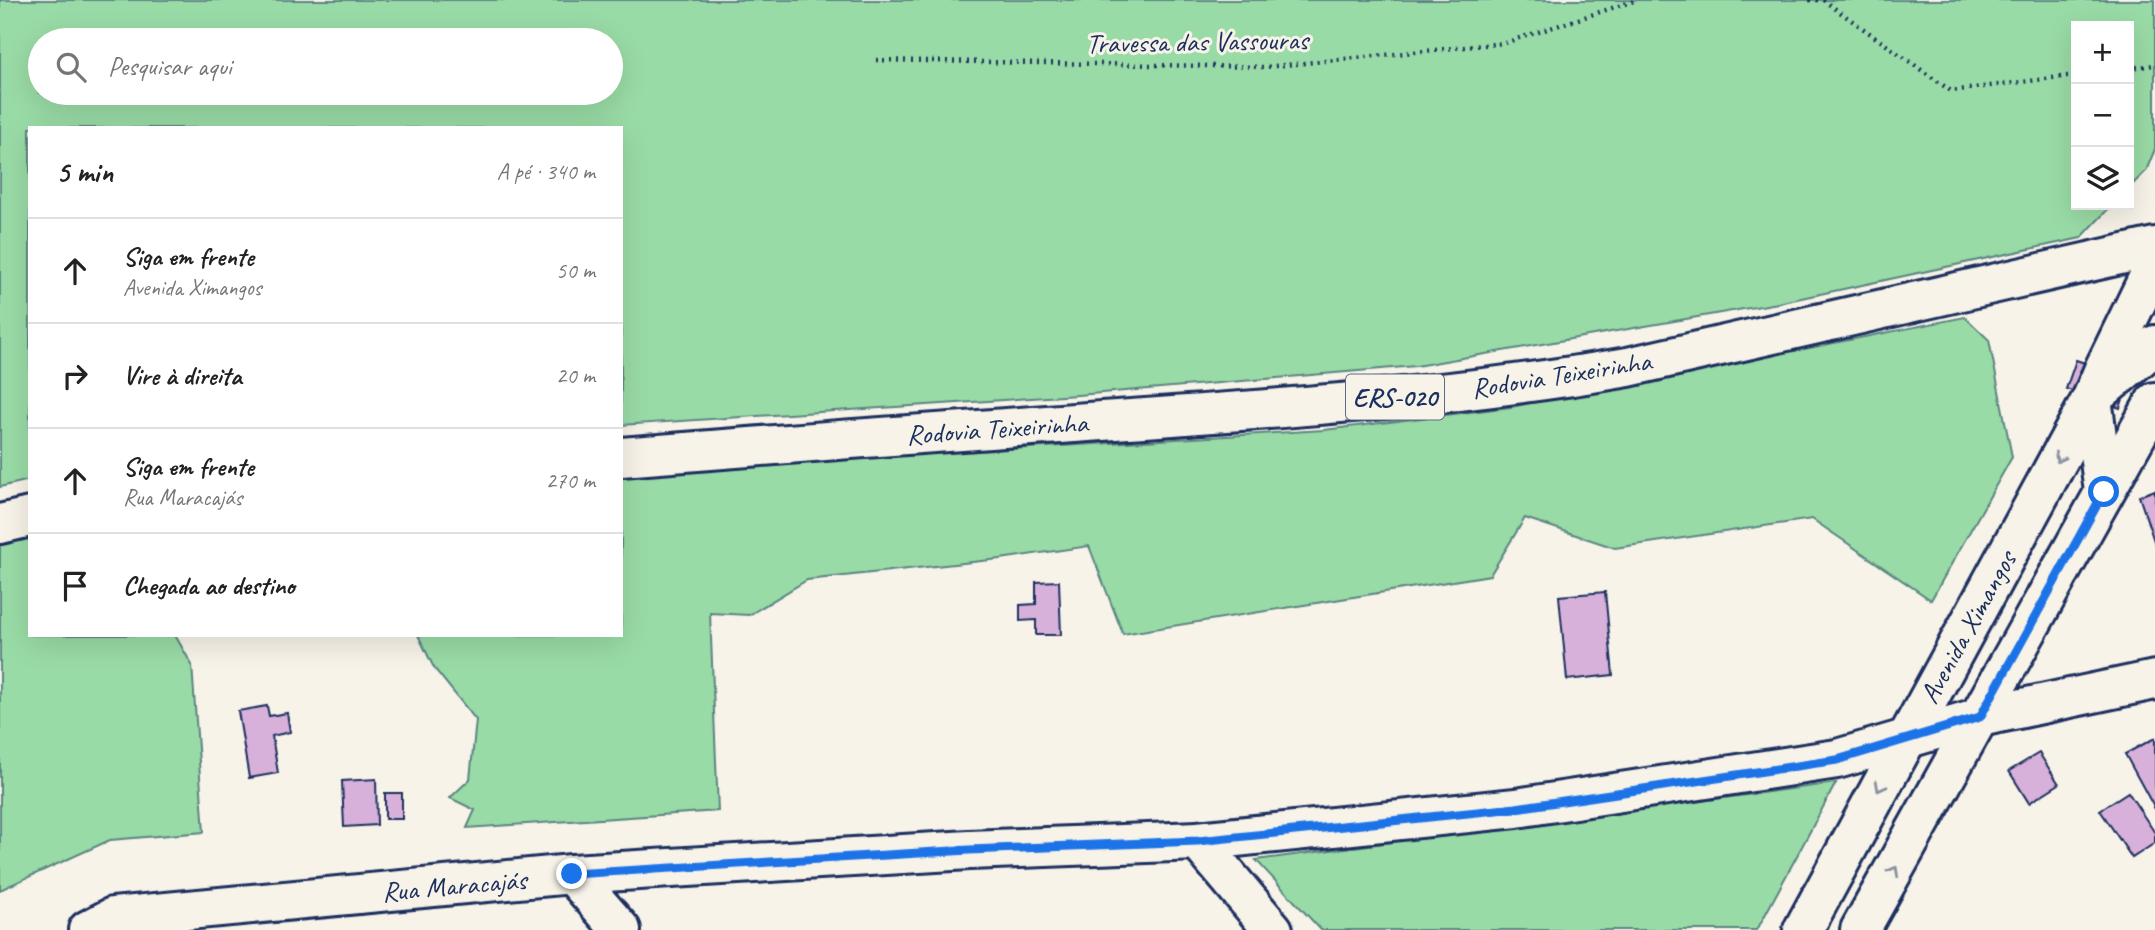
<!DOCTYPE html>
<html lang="pt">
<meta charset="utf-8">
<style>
body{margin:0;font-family:Caveat,sans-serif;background:#f2f2f2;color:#222}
.controls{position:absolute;right:21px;top:21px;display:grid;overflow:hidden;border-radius:0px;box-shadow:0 7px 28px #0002}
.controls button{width:63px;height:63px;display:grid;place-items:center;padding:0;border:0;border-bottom:2px solid #e0e0e0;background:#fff;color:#222;font:35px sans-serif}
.stop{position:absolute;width:21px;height:21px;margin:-16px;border:5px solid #1a73e8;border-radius:50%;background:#fff}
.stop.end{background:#1a73e8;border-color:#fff;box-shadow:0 2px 7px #0008}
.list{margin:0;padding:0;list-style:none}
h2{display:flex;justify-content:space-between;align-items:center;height:91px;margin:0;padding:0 28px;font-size:30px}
h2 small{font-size:23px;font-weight:400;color:#767676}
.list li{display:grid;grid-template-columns:46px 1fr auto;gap:21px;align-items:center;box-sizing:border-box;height:105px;padding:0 28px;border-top:2px solid #e0e0e0}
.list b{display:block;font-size:26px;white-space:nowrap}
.list p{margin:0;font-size:23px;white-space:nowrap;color:#767676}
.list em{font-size:23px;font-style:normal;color:#767676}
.icon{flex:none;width:38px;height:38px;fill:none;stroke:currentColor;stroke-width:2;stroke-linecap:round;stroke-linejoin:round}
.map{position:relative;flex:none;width:2155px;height:930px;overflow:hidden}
.search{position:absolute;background:#fff;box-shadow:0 7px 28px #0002;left:28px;top:28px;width:595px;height:77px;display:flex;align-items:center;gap:18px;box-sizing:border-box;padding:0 24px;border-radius:38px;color:#767676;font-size:26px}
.panel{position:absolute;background:#fff;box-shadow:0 7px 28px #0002;left:28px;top:126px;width:595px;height:511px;border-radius:0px}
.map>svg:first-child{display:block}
.green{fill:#99dba6;stroke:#5a8582;stroke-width:2;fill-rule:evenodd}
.building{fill:#d7b1da;stroke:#1b2f5e;stroke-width:2}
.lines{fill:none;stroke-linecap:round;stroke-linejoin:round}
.minor-casing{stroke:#1b2f5e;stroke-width:44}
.major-casing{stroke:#1b2f5e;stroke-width:44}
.path{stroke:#1b2f5e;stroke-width:4.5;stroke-dasharray:2 5;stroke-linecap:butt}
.minor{stroke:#f7f3e8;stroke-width:38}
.major{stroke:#f7f3e8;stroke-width:38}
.oneway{stroke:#8991a3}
.route{stroke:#1a73e8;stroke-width:9}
.labels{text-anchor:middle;stroke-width:6;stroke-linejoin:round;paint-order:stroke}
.shield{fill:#f7f3e8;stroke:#5d6a87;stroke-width:2}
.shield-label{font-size:26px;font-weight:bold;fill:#1b2f5e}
.street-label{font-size:28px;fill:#1b2f5e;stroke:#f7f3e8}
</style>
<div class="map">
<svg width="2155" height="930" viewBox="0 0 2155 930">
<rect width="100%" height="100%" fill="#f7f3e8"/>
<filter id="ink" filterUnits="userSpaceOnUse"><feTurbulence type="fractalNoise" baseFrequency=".0143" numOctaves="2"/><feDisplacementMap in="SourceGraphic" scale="14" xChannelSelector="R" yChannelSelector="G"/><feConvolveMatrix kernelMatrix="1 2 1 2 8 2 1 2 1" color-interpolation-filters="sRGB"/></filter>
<g filter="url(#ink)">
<g class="green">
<path d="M0,0h2155v149l-9,22 -17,17v-162h-53v179h36l-31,33 -303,65 -362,63 -338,29 -457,30v-297h-591v352l-30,7zM611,40v53h-571v-53z"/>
<polygon points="1965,317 1989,340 2012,457 1931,600 1812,519 1615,548 1525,518 1490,575 1123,634 1089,546 1000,559 807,580 749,615 710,613 718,811 467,828 475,810 450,798 470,779 476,720 434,668 418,635 621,635 621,475 846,459 1324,430 1511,407"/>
<polygon points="30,535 30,635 175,635 192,665 204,832 110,840 0,890 0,543"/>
<polygon points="1836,783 1757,930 1321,930 1256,860"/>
</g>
<g class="building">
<polygon points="2076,360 2130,378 2120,408 2066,389"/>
<polygon points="2155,490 2155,544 2139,496"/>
<polygon points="1059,581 1061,635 1036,635 1036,620 1020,621 1020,605 1036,604 1036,582"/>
<polygon points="1605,592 1613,675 1567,680 1559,596"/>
<polygon points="267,706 269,716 287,713 290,732 272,736 278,773 249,778 238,711"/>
<polygon points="2155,738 2155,809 2125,754"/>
<polygon points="2039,753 2059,784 2029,803 2009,771"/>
<polygon points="376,779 377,825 344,827 342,781"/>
<polygon points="2128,792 2155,833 2155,843 2132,858 2100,810"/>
<rect x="385" y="793" width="17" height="26"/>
</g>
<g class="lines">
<g class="minor-casing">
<g id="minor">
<polyline points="2104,492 2092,398 2104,369 2155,264"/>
<polyline points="1198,841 1273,930"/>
<polyline points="572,874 621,930"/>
<polyline points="88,930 113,917 572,874 969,850 1198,841 1516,808 1837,759 1980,717 2155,680"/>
<polyline points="1803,930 2092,398 2155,345"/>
<polyline points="1860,930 2155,402"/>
</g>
</g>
<g class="major-casing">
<g id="major">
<path d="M621,457c160,-13 321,-25 481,-36 176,-12 352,-24 526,-54l527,-120"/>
<polyline points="0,524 30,517"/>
</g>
</g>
<g class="path">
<polyline points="1809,0 1823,0 1951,91 2076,75"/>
<polyline points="876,60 1265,67 1504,43 1637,0"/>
<polyline points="2129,68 2155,65"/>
</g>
<use href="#minor" class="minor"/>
<use href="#major" class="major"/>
</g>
<defs><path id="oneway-chevron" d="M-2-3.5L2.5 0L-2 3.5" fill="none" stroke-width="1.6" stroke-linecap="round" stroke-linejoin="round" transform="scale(1.75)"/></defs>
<g class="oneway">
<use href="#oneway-chevron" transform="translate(2059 458) rotate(119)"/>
<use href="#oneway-chevron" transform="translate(1880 787) rotate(118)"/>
<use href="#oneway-chevron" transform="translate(1894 871) rotate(-61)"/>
</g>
</g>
<g class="lines" filter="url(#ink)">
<polyline class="route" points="572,874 969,850 1198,841 1516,808 1837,760 1980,717 2104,492"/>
</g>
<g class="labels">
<rect class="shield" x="1346" y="374.5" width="98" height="45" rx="5"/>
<g class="shield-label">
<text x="1395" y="406">ERS-020</text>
</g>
<g class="street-label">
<text transform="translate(1197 41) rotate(-1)" y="10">Travessa das Vassouras</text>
<text transform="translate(1561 374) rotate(-9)" y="10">Rodovia Teixeirinha</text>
<text transform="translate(997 428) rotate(-4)" y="10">Rodovia Teixeirinha</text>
<text transform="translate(1967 627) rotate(-61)" y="10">Avenida Ximangos</text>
<text transform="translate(454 885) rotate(-5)" y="10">Rua Maracajás</text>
</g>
</g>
</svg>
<div class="controls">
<button>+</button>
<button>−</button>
<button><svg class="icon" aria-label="layers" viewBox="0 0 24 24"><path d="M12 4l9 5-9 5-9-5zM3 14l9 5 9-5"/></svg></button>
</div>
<div class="stop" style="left:2104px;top:492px"></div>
<div class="stop end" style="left:572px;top:874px"></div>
<div class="search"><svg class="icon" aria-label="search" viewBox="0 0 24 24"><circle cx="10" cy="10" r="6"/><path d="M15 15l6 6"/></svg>Pesquisar aqui</div>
<section class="panel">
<h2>5 min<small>A pé · 340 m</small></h2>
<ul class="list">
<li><svg class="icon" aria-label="ahead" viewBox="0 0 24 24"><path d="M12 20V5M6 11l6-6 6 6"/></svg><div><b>Siga em frente</b><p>Avenida Ximangos</p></div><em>50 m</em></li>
<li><svg class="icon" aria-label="right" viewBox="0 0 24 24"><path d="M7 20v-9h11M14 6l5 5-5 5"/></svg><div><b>Vire à direita</b></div><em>20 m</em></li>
<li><svg class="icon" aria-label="ahead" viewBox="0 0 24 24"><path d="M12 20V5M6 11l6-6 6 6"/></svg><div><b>Siga em frente</b><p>Rua Maracajás</p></div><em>270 m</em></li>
<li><svg class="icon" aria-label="arrive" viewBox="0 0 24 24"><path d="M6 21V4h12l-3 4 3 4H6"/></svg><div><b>Chegada ao destino</b></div></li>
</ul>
</section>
</div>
